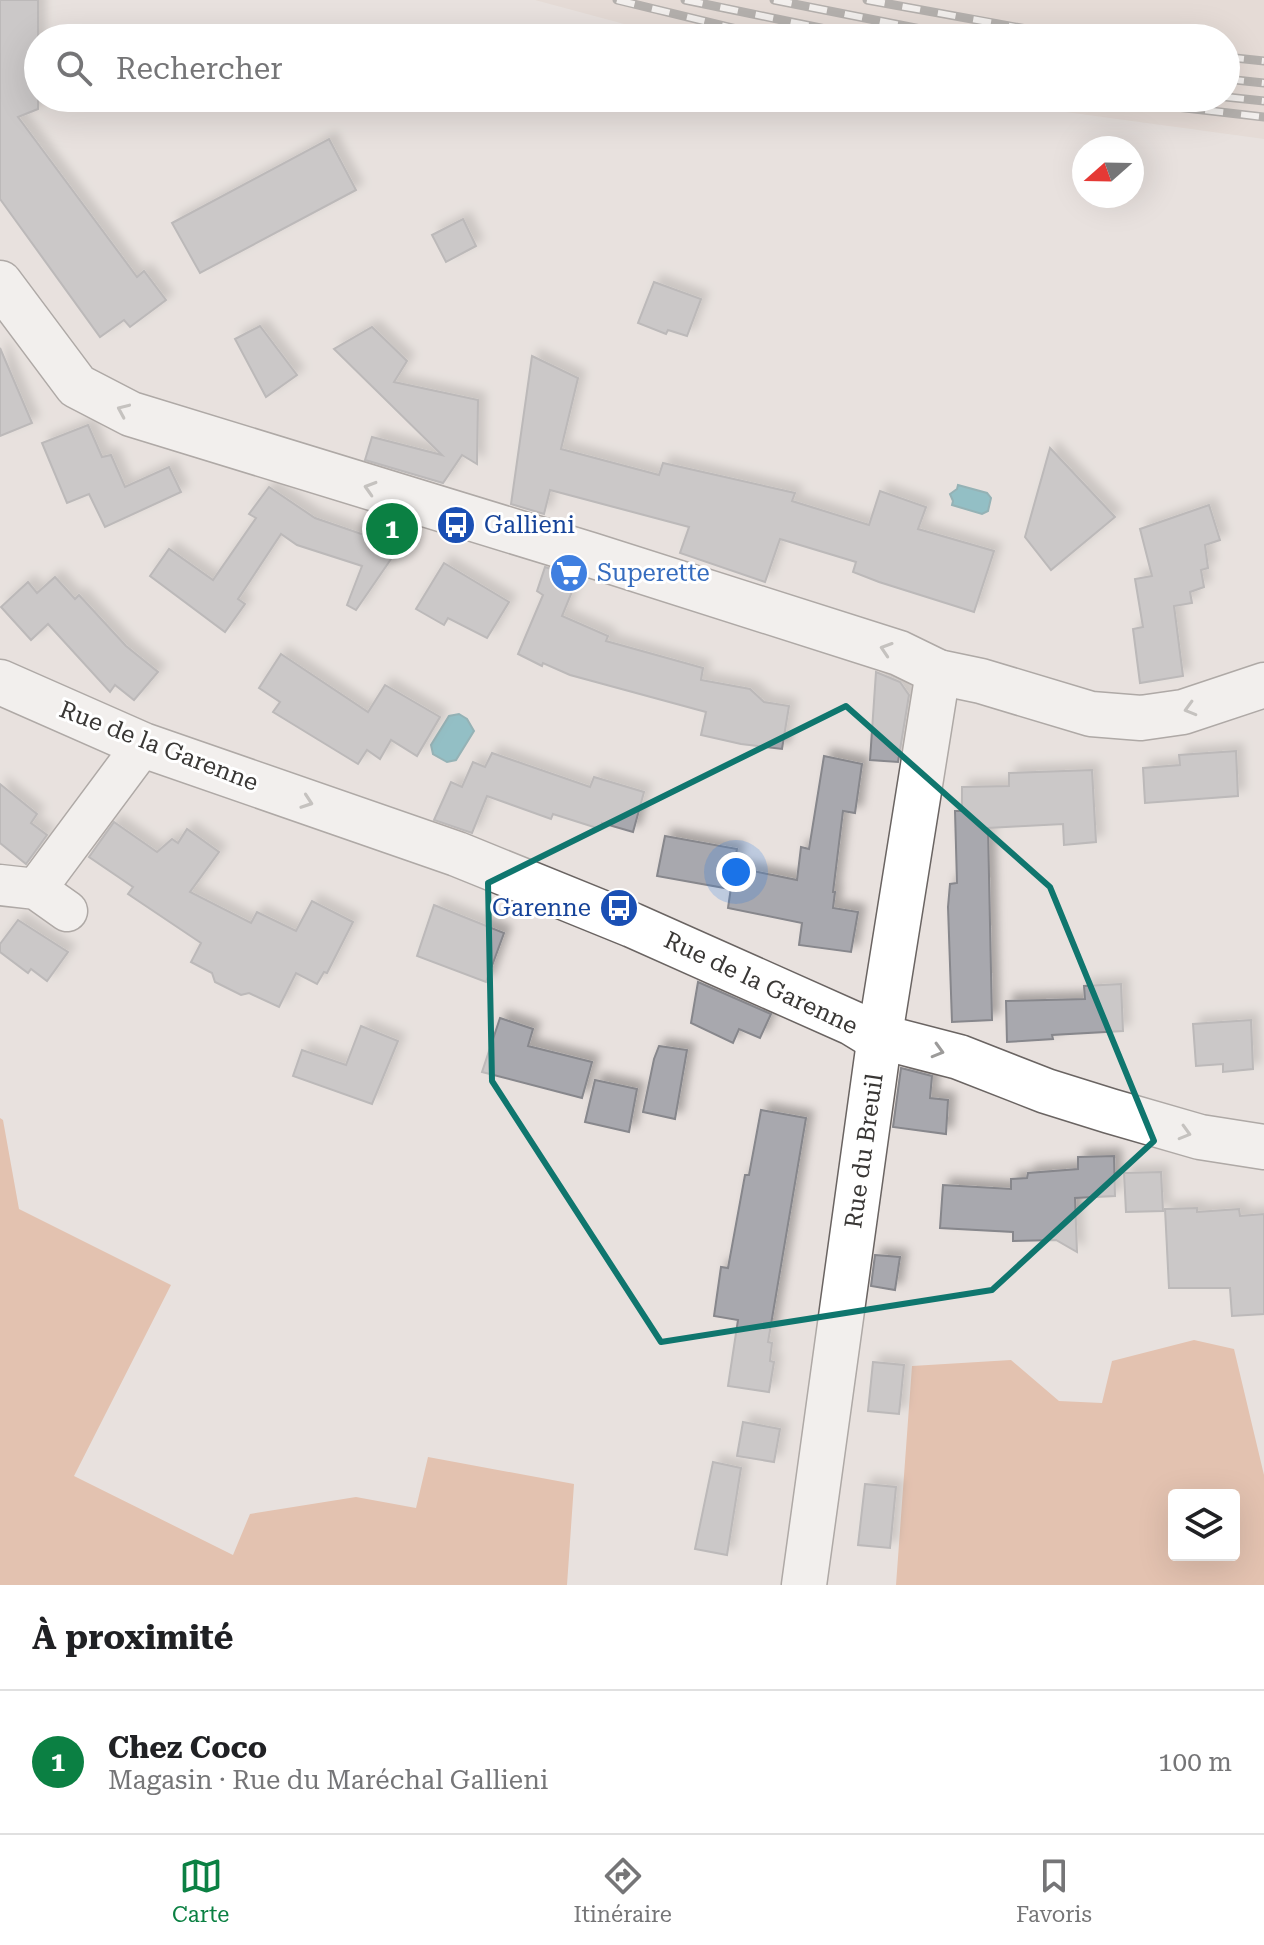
<!DOCTYPE html>
<html lang="fr">
<meta charset="utf-8">
<style>
body{margin:0;font-family:"Roboto Serif",serif;background:#f2f2f2;color:#202124}
.controls{position:absolute;right:24px;bottom:24px;display:grid;overflow:hidden;border-radius:8px;box-shadow:0 8px 32px #0002}
.controls button{width:72px;height:72px;display:grid;place-items:center;padding:0;border:0;border-bottom:2px solid #e0e0e0;background:#fff;color:#202124;font:40px sans-serif}
.compass{position:absolute;left:1072px;top:136px;width:72px;height:72px;border-radius:50%;background:#fff;box-shadow:0 8px 32px #0002;rotate:250deg}
.you{position:absolute;left:736px;top:872px;width:28px;height:28px;margin:-20px;border:6px solid #fff;border-radius:50%;background:#1a73e8;box-shadow:0 0 0 12px #1a73e833}
.badge{display:grid;place-items:center;width:52px;height:52px;border-radius:50%;background:#0b8043;color:#fff;font-size:26px;font-weight:700}
.pin{position:absolute;translate:-50% -50%;border:4px solid #fff;box-shadow:0 2px 8px #0006}
.list{margin:0;padding:0;list-style:none}
h2{display:flex;justify-content:space-between;align-items:center;height:104px;margin:0;padding:0 32px;font-size:34px}
h2 small{font-size:26px;font-weight:400;color:#757577}
.list li{display:grid;grid-template-columns:52px 1fr auto;gap:24px;align-items:center;box-sizing:border-box;height:144px;padding:0 32px;border-top:2px solid #e0e0e0}
.list b{display:block;font-size:30px;white-space:nowrap}
.list p{margin:0;font-size:26px;white-space:nowrap;color:#757577}
.list em{font-size:26px;font-style:normal;color:#757577}
.icon{flex:none;width:44px;height:44px;fill:none;stroke:currentColor;stroke-width:2;stroke-linecap:round;stroke-linejoin:round}
.map{position:relative;flex:none;width:1264px;height:1585px;overflow:hidden}
.search{position:absolute;background:#fff;box-shadow:0 8px 32px #0002;left:24px;right:24px;top:24px;height:88px;display:flex;align-items:center;gap:20px;box-sizing:border-box;padding:0 28px;border-radius:44px;color:#757577;font-size:30px}
.sheet{height:248px;background:#fff}
nav{display:flex;justify-content:space-around;align-items:center;box-sizing:border-box;height:112px;border-top:2px solid #e0e0e0;background:#fff;font-size:22px;color:#757577}
nav a{display:grid;justify-items:center;gap:4px}
nav .on{color:#0b8043}
.map>svg:first-child{display:block}
.built{fill:#e2d3cc}
.forest{fill:#de9b78;fill-rule:evenodd}
.water{fill:#2e94a6;stroke:#317884;stroke-width:2}
.building{fill:#a8a8ae;stroke:#87878c;stroke-width:2;filter:url(#shadow)}
.lines{fill:none;stroke-linecap:round;stroke-linejoin:round}
.street-casing{stroke:#6a6462;stroke-width:43}
.secondary-casing{stroke:#6a6462;stroke-width:47}
.street{stroke:#fff;stroke-width:40}
.secondary{stroke:#fff;stroke-width:44}
.rail-casing{stroke:#777371;stroke-width:9}
.rail{stroke:#fff;stroke-width:6;stroke-dasharray:18;stroke-linecap:butt}
.oneway{stroke:#9c9b9a}
.marked{fill:none;stroke:#0f766e;stroke-width:6;stroke-linejoin:round}
.labels{text-anchor:middle;stroke-width:6;stroke-linejoin:round;paint-order:stroke}
.transit-label{font-size:24px;fill:#164399;stroke:#fff;text-anchor:start}
.shop-label{font-size:24px;fill:#366cbe;stroke:#fff;text-anchor:start}
.street-label{font-size:24px;fill:#393735;stroke:#fff}
</style>
<div class="map">
<svg width="1264" height="1585" viewBox="0 0 1264 1585">
<defs>
<filter id="shadow"><feDropShadow dx="7" dy="-7" stdDeviation="4" flood-color="#0004"/></filter>
</defs>
<rect width="100%" height="100%" fill="#e8e1de"/>
<polygon class="built" points="535,0 1264,0 1264,139 962,98 1226,98 1226,38 676,38"/>
<g class="forest">
<polygon points="0,1118 3,1120 19,1209 171,1285 74,1476 233,1555 250,1514 356,1497 416,1508 428,1457 574,1484 567,1585 0,1585"/>
<path d="M1194,1340l40,9 30,126v110h-368l16,-219 99,-6 48,41 43,2 10,-42zM1174,1495h60v60h-60z"/>
</g>
<g class="water">
<polygon points="958,485 987,493 991,498 988,511 982,514 952,505 953,501 950,494 957,489"/>
<polygon points="459,714 467,719 474,731 456,760 447,762 433,754 431,745 449,716"/>
</g>
<g class="building">
<polygon points="0,0 38,0 38,109 18,117 137,277 144,271 166,300 130,327 124,320 100,337 0,199"/>
<polygon points="329,139 356,190 200,273 172,223"/>
<polygon points="463,219 476,246 446,262 432,235"/>
<polygon points="654,282 701,299 687,336 668,330 666,334 638,323"/>
<polygon points="260,326 297,375 266,397 235,339"/>
<polygon points="372,327 407,361 394,382 478,400 477,464 462,455 443,483 365,460 372,437 442,455 334,349"/>
<polygon points="0,348 32,423 0,436"/>
<polygon points="532,356 578,378 561,449 659,475 663,463 795,493 792,501 869,525 880,491 926,507 918,529 994,551 974,612 879,582 853,572 856,562 780,539 765,582 680,553 689,527 550,490 544,514 511,504"/>
<polygon points="88,425 102,457 111,455 125,487 169,467 181,492 105,527 89,494 67,503 42,443"/>
<polygon points="1050,448 1115,517 1051,570 1025,537"/>
<polygon points="269,487 315,518 373,538 381,517 413,527 356,610 347,605 362,566 297,545 281,534 238,599 245,604 225,632 150,576 169,549 213,580 256,518 249,514"/>
<polygon points="1209,505 1220,540 1205,545 1208,568 1201,570 1204,587 1190,592 1192,603 1174,606 1183,676 1140,683 1133,629 1143,627 1135,579 1152,576 1140,529"/>
<polygon points="444,563 509,602 487,638 448,618 444,625 416,609"/>
<polygon points="545,567 578,577 562,616 608,636 606,641 703,668 701,680 750,689 764,702 789,706 782,749 741,744 701,735 706,712 570,675 543,663 542,666 518,654 543,595 537,591"/>
<polygon points="55,577 75,599 79,595 126,646 158,672 134,700 115,685 110,692 48,624 31,640 1,607 28,582 37,593"/>
<polygon points="281,654 368,712 385,685 440,717 417,756 391,740 380,759 367,750 358,764 273,712 280,702 259,688"/>
<polygon points="876,672 900,682 909,695 898,762 870,760"/>
<polygon points="1236,751 1238,796 1145,803 1143,768 1180,765 1179,755"/>
<polygon points="492,753 590,787 594,777 644,792 633,832 602,823 600,829 553,814 551,819 487,796 472,833 434,820 451,782 462,787 473,762 485,767"/>
<polygon points="824,756 862,764 855,813 843,811 833,892 835,892 833,908 858,912 851,952 799,945 802,923 728,908 734,867 797,880 801,847 809,849"/>
<polygon points="1092,770 1096,842 1064,845 1063,824 988,828 992,1020 952,1022 948,907 950,884 957,883 955,811 962,811 962,787 1009,786 1009,773"/>
<polygon points="0,784 37,814 31,823 47,835 26,864 0,843"/>
<polygon points="114,822 157,852 172,839 178,843 187,829 219,852 190,892 251,923 257,912 296,931 312,901 353,922 327,973 324,972 317,984 296,973 279,1007 249,993 241,995 215,982 212,973 191,962 201,943 128,894 133,887 89,857"/>
<polygon points="665,836 737,849 730,889 657,876"/>
<polygon points="434,905 504,933 486,982 417,956"/>
<polygon points="18,920 68,952 47,981 31,969 28,973 0,952 0,944"/>
<polygon points="698,982 771,1014 760,1038 739,1029 733,1043 691,1023"/>
<polygon points="1121,984 1123,1031 1052,1035 1053,1039 1007,1042 1006,1001 1085,999 1084,986"/>
<polygon points="500,1018 533,1029 528,1046 592,1062 582,1098 482,1072"/>
<polygon points="1251,1020 1253,1069 1223,1072 1223,1064 1196,1066 1193,1024"/>
<polygon points="361,1026 398,1041 372,1104 293,1076 302,1050 346,1065"/>
<polygon points="659,1046 687,1050 675,1119 643,1112 654,1059"/>
<polygon points="901,1068 932,1076 930,1098 948,1100 946,1134 893,1127"/>
<polygon points="595,1080 637,1089 629,1132 585,1122"/>
<polygon points="761,1110 806,1118 768,1342 772,1343 770,1361 774,1362 769,1392 728,1386 738,1320 714,1316 721,1267 728,1268 745,1175 749,1175"/>
<polygon points="1114,1156 1115,1196 1075,1198 1077,1252 1056,1240 1013,1241 1013,1232 940,1228 943,1185 1011,1189 1011,1179 1027,1178 1028,1173 1078,1169 1078,1157"/>
<polygon points="1161,1172 1163,1211 1126,1212 1124,1173"/>
<polygon points="1197,1208 1197,1212 1239,1209 1240,1216 1264,1214 1264,1314 1232,1316 1230,1288 1169,1288 1165,1209"/>
<polygon points="875,1255 900,1257 895,1290 871,1286"/>
<polygon points="873,1362 904,1365 899,1414 868,1411"/>
<polygon points="743,1422 780,1429 774,1462 737,1456"/>
<polygon points="713,1462 741,1468 727,1555 695,1549"/>
<polygon points="865,1484 896,1487 890,1548 858,1545"/>
</g>
<g class="lines">
<g class="street-casing">
<g id="street">
<polyline points="0,885 36,889 67,911"/>
<polyline points="36,889 143,745"/>
</g>
</g>
<g class="secondary-casing">
<g id="secondary">
<polyline points="0,283 77,386 131,414 591,555 899,653 938,672 981,681 1091,714 1141,718 1183,712 1264,685"/>
<polyline points="0,682 143,745 457,854 632,925 852,1023 870,1034 959,1057 1046,1091 1110,1111 1200,1137 1264,1147"/>
<polyline points="804,1585 880,1035 938,672"/>
</g>
</g>
<use href="#street" class="street"/>
<use href="#secondary" class="secondary"/>
<g class="rail-casing">
<g id="rail">
<polyline points="617,0 774,38"/>
<polyline points="685,0 869,38"/>
<polyline points="774,0 966,38"/>
<polyline points="867,0 1076,38"/>
<polyline points="1226,57 1264,61"/>
<polyline points="1226,79 1264,83"/>
<polyline points="1226,97 1264,101"/>
<polyline points="1098,98 1264,117"/>
</g>
</g>
<use href="#rail" class="rail"/>
</g>
<defs><path id="oneway-chevron" d="M-2-3.5L2.5 0L-2 3.5" fill="none" stroke-width="1.6" stroke-linecap="round" stroke-linejoin="round" transform="scale(2)"/></defs>
<g class="oneway">
<use href="#oneway-chevron" transform="translate(123 410) rotate(-156)"/>
<use href="#oneway-chevron" transform="translate(370 488) rotate(-163)"/>
<use href="#oneway-chevron" transform="translate(886 649) rotate(-162)"/>
<use href="#oneway-chevron" transform="translate(1190 709) rotate(164)"/>
<use href="#oneway-chevron" transform="translate(307 802) rotate(19)"/>
<use href="#oneway-chevron" transform="translate(938 1051) rotate(16)"/>
<use href="#oneway-chevron" transform="translate(1185 1133) rotate(16)"/>
</g>
<path d="M0 0H1264V1585H0ZM846,706l204,181 104,254 -162,149 -331,52 -169,-261 -4,-198z" fill="#e8e1de" fill-opacity=".55" fill-rule="evenodd"/>
<path class="marked" d="M846,706l204,181 104,254 -162,149 -331,52 -169,-261 -4,-198z"/>
<defs>
<g id="bus-disc" transform="scale(2)"><circle r="9.5" fill="#1a4fb4" stroke="#fff"/><path d="M-5-6H5V4H4V6H2V4H-2V6H-4V4H-5ZM-3.5-4V0h7V-4ZM-3.5 1.2v1.5H-2V1.2ZM2 1.2v1.5H3.5V1.2Z" fill="#fff"/></g>
<g id="supermarket-disc" transform="scale(2)"><circle r="9.5" fill="#3f7fe0" stroke="#fff"/><path d="M-6-5.5h2.5l.6 2H6L4.5 2H-2.5L-4.4-4H-6ZM-1.5 3.2a1.3 1.3 0 1 0 .1 0ZM3 3.2a1.3 1.3 0 1 0 .1 0Z" fill="#fff"/></g>
</defs>
<g fill-rule="evenodd">
<use href="#bus-disc" x="456" y="525"/>
<use href="#supermarket-disc" x="569" y="573"/>
<use href="#bus-disc" x="619" y="908"/>
</g>
<g class="labels">
<g class="transit-label">
<text x="484" y="533">Gallieni</text>
<text x="591" y="916" text-anchor="end">Garenne</text>
</g>
<g class="shop-label">
<text x="597" y="581">Superette</text>
</g>
<g class="street-label">
<text transform="translate(159 746) rotate(21)" y="8">Rue de la Garenne</text>
<text transform="translate(761 983) rotate(25)" y="8">Rue de la Garenne</text>
<text transform="translate(864 1151) rotate(-82)" y="8">Rue du Breuil</text>
</g>
</g>
</svg>
<div class="controls">
<button><svg class="icon" aria-label="layers" viewBox="0 0 24 24"><path d="M12 4l9 5-9 5-9-5zM3 14l9 5 9-5"/></svg></button>
</div>
<svg class="compass" viewBox="-18 -18 36 36"><path d="M0-13l5 13h-10z" fill="#e53935"/><path d="M0 13l5-13h-10z" fill="#757577"/></svg>
<div class="you"></div>
<div class="pin badge" style="left:392px;top:529px">1</div>
<div class="search"><svg class="icon" aria-label="search" viewBox="0 0 24 24"><circle cx="10" cy="10" r="6"/><path d="M15 15l6 6"/></svg>Rechercher</div>
</div>
<section class="sheet">
<h2>À proximité<small></small></h2>
<ul class="list">
<li><span class="badge">1</span><div><b>Chez Coco</b><p>Magasin · Rue du Maréchal Gallieni</p></div><em>100 m</em></li>
</ul>
</section>
<nav>
<a class="on"><svg class="icon" aria-label="map" viewBox="0 0 24 24"><path d="M3 6l6-2 6 2 6-2v14l-6 2-6-2-6 2zM9 4v14M15 6v14"/></svg>Carte</a>
<a><svg class="icon" aria-label="directions" viewBox="0 0 24 24"><path d="M12 3l9 9-9 9-9-9zM9 14v-3h6M13 9l2 2-2 2"/></svg>Itinéraire</a>
<a><svg class="icon" aria-label="saved" viewBox="0 0 24 24"><path d="M7 4h10v16l-5-4-5 4z"/></svg>Favoris</a>
</nav>
